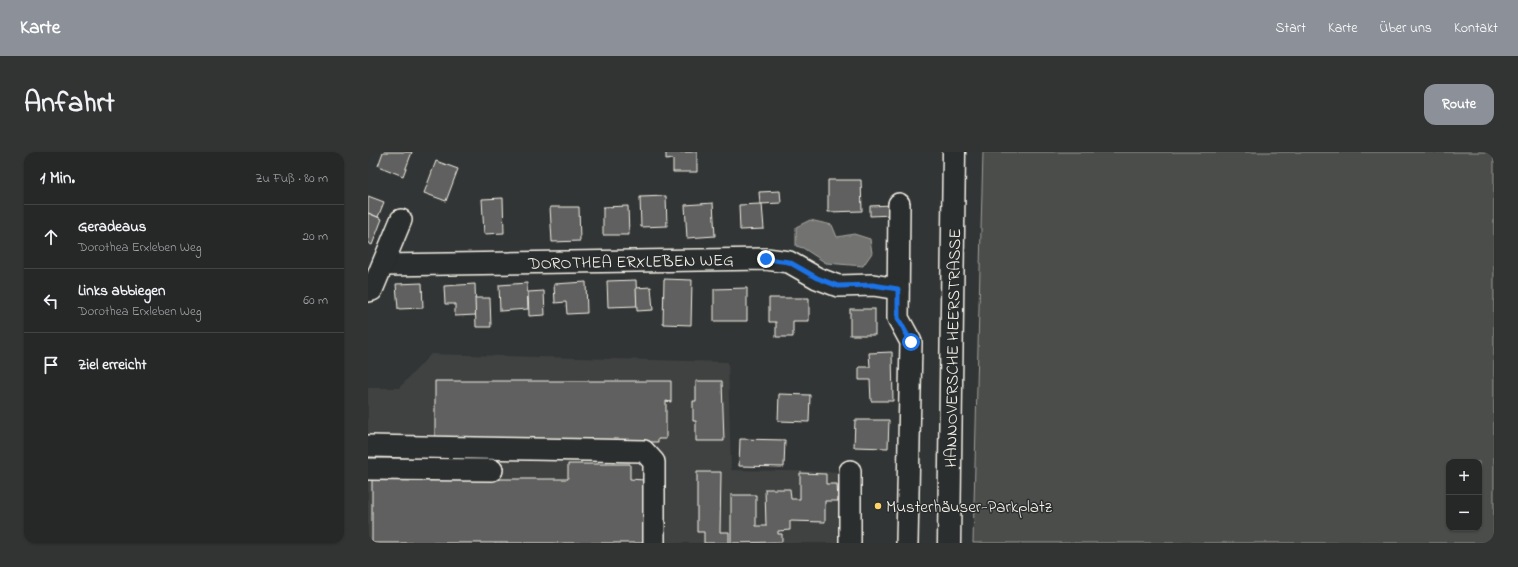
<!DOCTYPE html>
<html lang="de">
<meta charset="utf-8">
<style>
body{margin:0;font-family:"Indie Flower",sans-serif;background:#323434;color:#f1f3f6}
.controls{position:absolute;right:12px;bottom:12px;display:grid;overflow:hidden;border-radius:8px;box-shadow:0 1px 3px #0004}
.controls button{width:36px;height:36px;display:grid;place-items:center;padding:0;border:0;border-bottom:1px solid #424445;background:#262828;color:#f1f3f6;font:20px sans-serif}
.stop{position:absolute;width:12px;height:12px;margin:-9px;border:3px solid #1a73e8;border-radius:50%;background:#fff}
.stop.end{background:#1a73e8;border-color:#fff;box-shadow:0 1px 4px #0008}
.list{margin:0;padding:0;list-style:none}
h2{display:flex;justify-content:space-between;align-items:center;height:52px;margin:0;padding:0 16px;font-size:17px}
h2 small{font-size:13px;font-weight:400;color:#a4a6a8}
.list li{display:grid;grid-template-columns:26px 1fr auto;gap:12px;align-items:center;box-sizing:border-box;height:64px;padding:0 16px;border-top:1px solid #424445}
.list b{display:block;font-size:15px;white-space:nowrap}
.list p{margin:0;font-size:13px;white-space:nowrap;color:#a4a6a8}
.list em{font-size:13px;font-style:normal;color:#a4a6a8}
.icon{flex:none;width:22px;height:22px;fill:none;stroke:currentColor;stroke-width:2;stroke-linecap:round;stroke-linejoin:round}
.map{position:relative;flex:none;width:1126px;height:391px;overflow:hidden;border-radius:12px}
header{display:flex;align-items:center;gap:24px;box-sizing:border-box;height:56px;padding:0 20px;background:#8c9099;color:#fff}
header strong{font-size:19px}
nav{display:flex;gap:22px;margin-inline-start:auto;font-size:14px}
.intro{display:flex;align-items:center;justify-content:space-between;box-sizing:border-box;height:96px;padding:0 24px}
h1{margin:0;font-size:28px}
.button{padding:10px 18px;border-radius:12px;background:#8c9099;color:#fff;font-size:14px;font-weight:700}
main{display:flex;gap:24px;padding:0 24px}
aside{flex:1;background:#262828;border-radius:12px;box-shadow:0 1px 3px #0004}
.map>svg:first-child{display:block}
.built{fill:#404242}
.green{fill:#4b4d4c;stroke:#a09f9a;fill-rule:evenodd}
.water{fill:#727370;stroke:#a6a5a0}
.building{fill:#5f605f;stroke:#f4f1e8}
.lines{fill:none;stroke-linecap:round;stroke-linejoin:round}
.minor-casing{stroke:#f4f1e8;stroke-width:24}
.major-casing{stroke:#f4f1e8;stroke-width:25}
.minor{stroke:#2a2d2e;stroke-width:21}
.major{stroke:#2a2d2e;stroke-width:22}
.route{stroke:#1a73e8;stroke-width:5}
.poi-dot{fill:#ffd166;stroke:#2a2d2e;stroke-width:1.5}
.labels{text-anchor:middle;stroke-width:3;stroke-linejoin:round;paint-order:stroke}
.street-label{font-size:17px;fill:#f4f1e8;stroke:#2a2d2e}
.poi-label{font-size:17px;fill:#f4f1e8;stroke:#2a2d2e;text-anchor:start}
</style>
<header>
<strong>Karte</strong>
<nav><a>Start</a><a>Karte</a><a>Über uns</a><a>Kontakt</a></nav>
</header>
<div class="intro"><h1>Anfahrt</h1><a class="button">Route</a></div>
<main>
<aside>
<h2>1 Min.<small>Zu Fuß · 80 m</small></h2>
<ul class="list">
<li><svg class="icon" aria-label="ahead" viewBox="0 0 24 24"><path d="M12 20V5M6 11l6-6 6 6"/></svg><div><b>Geradeaus</b><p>Dorothea Erxleben Weg</p></div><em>20 m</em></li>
<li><svg class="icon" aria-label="left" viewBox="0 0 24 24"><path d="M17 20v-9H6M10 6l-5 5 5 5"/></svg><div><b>Links abbiegen</b><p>Dorothea Erxleben Weg</p></div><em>60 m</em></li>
<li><svg class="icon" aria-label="arrive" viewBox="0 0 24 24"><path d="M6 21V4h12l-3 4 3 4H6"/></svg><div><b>Ziel erreicht</b></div></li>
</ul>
</aside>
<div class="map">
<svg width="1126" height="391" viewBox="0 0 1126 391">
<rect width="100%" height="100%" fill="#323535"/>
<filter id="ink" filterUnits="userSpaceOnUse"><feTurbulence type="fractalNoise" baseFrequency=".025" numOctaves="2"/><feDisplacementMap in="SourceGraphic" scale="8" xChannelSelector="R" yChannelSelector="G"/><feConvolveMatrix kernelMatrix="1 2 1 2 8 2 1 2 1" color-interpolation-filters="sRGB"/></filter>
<g filter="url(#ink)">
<polygon class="built" points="63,202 360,210 363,318 475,320 474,391 0,391 0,236 31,236"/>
<path class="green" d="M615,0h511v391h-521zM1081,310h30v66h-30z"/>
<polygon class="water" points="442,68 464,73 469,85 486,82 502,87 504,101 495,114 458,111 435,96 428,94 428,75"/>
<g class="building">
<polygon points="15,0 44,0 35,24 10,14"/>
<polygon points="298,0 329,0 329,20 305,20 305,7 298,8"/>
<polygon points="68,9 90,17 78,49 56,41"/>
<polygon points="460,28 493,28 494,59 460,60"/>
<polygon points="412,39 413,51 392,52 391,40"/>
<polygon points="0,44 16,50 10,65 0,61"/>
<polygon points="298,44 299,74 273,75 272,45"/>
<polygon points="135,46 136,81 116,82 114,47"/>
<polygon points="345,51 347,84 319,86 317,53"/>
<polygon points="392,52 394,52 396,77 372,78 371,53"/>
<polygon points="524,53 525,63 502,64 502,54"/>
<polygon points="260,54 261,83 235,83 235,55"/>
<polygon points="182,55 211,55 212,89 184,90"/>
<polygon points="0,61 14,67 4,93 0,91"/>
<polygon points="296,127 324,128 323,173 295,172"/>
<polygon points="268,128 269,154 240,155 239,129"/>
<polygon points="218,130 219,161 199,162 198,150 187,151 186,132"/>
<polygon points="54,131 55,156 30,157 28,132"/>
<polygon points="159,131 160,157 132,159 131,133"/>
<polygon points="107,132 108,163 87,164 87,152 77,152 76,134"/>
<polygon points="283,135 285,158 269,159 268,136"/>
<polygon points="379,136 379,169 346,169 346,137"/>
<polygon points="176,139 177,163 161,164 160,140"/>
<polygon points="107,146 122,146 123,175 108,175"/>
<polygon points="401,146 441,146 441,169 425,169 425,185 408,185 408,170 401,170"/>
<rect x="482" y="157" width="25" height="26"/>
<polygon points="524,200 525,249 503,249 502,228 491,228 491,215 502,215 501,201"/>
<polygon points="67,229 303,229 303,250 298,249 298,287 290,287 290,290 67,290"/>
<polygon points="328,229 354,229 356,289 328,289 328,269 325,269 325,249 328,249"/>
<polygon points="411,242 442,243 441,270 410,269"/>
<polygon points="487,268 521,268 520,296 486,295"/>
<polygon points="372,287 417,288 416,315 371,314"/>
<polygon points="200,312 262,312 262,327 276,328 276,391 4,391 4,327 200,327"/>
<polygon points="329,320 353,320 352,380 361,380 361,391 336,391 336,380 329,380"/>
<polygon points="432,321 458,322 458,332 469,332 470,349 457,349 457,370 422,369 422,378 410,379 410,382 414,382 414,390 363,391 363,343 388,343 388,374 398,374 397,337 422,337 423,347 432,347"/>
</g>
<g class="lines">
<g class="minor-casing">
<g id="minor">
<polyline points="531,52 530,166 543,190 539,391"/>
<polyline points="15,113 398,107 421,110 449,126 470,134 505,133 530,137"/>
<polyline points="0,139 4,138 33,68"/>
<polyline points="0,294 276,299 286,310 286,391"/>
<polyline points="0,317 124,318"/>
<polyline points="482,319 482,391"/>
</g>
</g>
<g class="major-casing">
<polyline id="major" points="581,391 586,0"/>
</g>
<use href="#minor" class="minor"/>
<use href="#major" class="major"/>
</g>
</g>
<g class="lines" filter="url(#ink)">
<polyline class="route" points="398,107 421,110 449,126 470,134 505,133 530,137 530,166 543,190"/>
</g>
<circle class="poi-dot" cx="510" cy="354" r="4"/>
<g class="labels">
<g class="street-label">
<text transform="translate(263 109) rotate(-1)" y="6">DOROTHEA ERXLEBEN WEG</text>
<text transform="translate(584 196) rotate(-89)" y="6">HANNOVERSCHE HEERSTRASSE</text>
</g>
<g class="poi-label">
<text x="518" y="360">Musterhäuser-Parkplatz</text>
</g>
</g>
</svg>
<div class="controls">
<button>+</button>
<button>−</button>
</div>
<div class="stop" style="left:543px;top:190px"></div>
<div class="stop end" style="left:398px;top:107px"></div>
</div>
</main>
